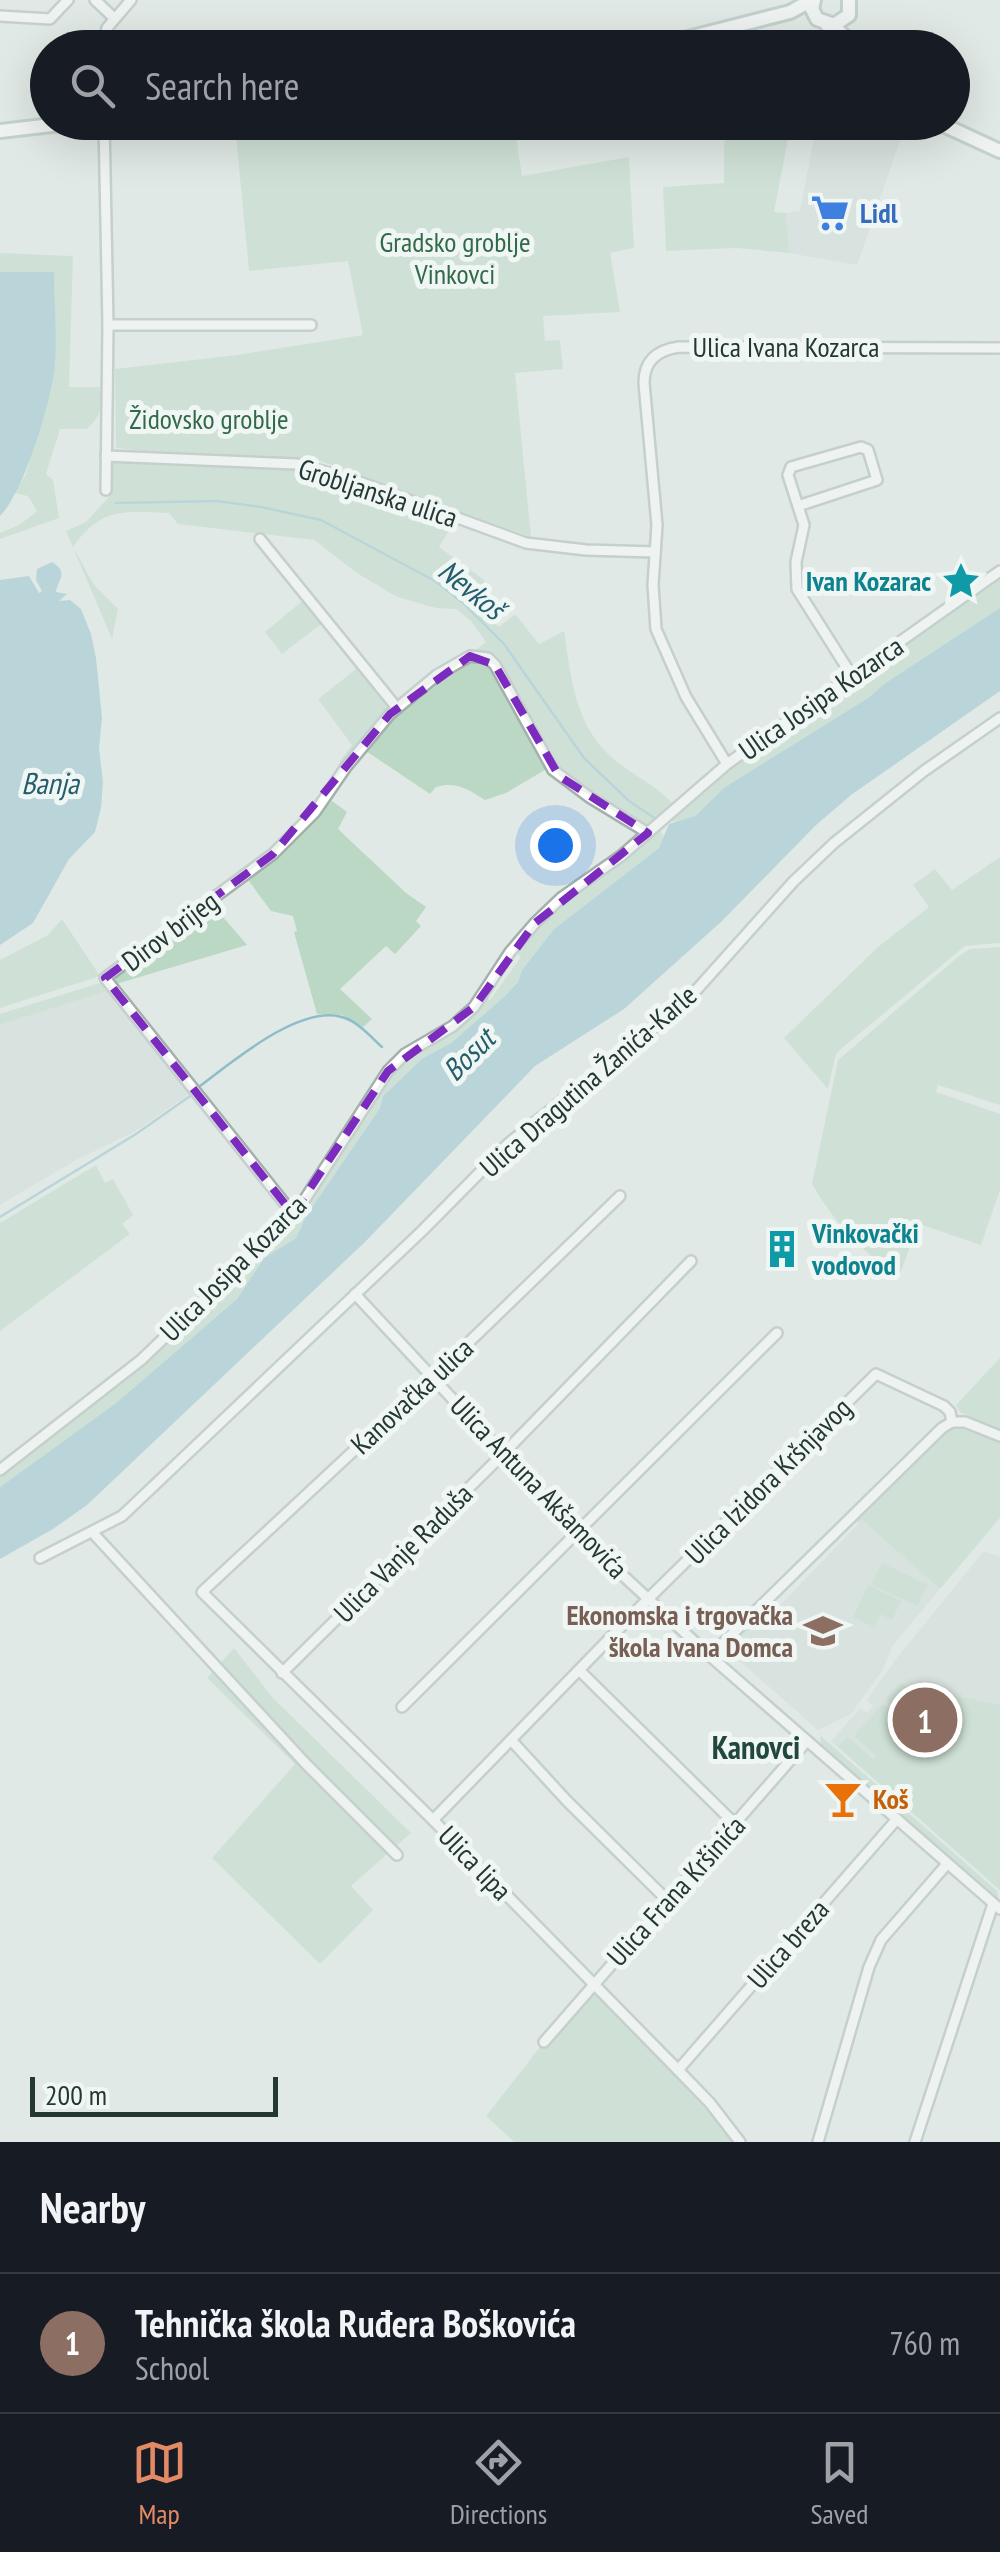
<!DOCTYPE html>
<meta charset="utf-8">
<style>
body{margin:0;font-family:"PT Sans Narrow",sans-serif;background:#242831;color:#f1f3f6}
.scale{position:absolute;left:30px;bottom:25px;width:248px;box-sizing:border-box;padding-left:10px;border:5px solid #233733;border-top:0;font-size:28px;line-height:35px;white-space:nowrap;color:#233733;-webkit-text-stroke:8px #f0f6f3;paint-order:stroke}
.you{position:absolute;left:555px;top:845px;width:35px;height:35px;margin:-25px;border:8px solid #fff;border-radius:50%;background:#1a73e8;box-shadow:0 0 0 15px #1a73e833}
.badge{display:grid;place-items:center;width:65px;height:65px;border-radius:50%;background:#e28965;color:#fff;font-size:32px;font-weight:700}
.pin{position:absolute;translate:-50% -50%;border:5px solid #fff;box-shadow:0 2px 10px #0006}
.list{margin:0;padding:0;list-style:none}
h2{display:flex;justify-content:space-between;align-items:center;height:130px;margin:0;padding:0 40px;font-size:42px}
h2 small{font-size:32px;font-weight:400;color:#9ea1a6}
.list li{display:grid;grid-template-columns:65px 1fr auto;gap:30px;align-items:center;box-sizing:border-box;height:140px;padding:0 40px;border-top:2px solid #363941}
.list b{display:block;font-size:38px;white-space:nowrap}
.list p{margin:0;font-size:32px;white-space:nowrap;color:#9ea1a6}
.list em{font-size:32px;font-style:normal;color:#9ea1a6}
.icon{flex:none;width:55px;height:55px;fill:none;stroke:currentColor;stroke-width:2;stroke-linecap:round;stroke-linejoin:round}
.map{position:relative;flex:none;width:1000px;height:2142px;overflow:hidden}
.search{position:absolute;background:#171b24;box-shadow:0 10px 40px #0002;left:30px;right:30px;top:30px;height:110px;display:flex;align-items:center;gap:25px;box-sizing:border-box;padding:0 35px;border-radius:55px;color:#9ea1a6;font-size:38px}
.sheet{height:270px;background:#171b24}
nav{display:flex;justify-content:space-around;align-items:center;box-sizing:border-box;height:140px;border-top:2px solid #363941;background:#171b24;font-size:28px;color:#9ea1a6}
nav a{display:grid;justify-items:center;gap:5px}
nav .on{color:#e28965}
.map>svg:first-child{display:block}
.built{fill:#ced9d4}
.green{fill:#bbd8c4}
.water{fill:#8dbdc9}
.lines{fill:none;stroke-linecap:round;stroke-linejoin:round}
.stream{stroke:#8dbdc9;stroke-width:2.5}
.minor-casing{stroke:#a4b0ac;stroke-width:14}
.secondary-casing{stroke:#a0b4ad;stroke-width:18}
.minor{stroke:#fff;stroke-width:9}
.secondary{stroke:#fff;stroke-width:12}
.marked{fill:none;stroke:#7b2cbf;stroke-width:8;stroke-dasharray:20 12;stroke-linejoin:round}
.labels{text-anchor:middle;stroke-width:10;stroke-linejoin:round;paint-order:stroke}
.shop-label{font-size:28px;font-weight:bold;fill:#366cbe;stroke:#f0f6f3;text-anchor:start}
.park-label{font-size:28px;fill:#316a4a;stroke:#f0f6f3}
.street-label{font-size:28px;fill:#233733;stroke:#f0f6f3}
.culture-label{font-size:28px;font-weight:bold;fill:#0d838f;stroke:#f0f6f3;text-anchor:end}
.education-label{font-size:28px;font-weight:bold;fill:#785e54;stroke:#f0f6f3;text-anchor:end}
.food-label{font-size:28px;font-weight:bold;fill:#c56008;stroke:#f0f6f3;text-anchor:start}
.water-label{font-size:30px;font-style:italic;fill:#245d6c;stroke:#f0f6f3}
.quarter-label{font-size:32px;font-weight:bold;fill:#21473f;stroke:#f0f6f3}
</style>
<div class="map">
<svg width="1000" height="2142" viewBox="0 0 1000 2142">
<rect width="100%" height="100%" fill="#e0e9e5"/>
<g class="built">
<polygon points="817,123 906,123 857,265 789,253 786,213 800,211"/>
<polygon points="113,989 192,1092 134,1132 76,1160 0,1205 0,1025"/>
<polygon points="862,1520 940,1589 893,1645 882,1671 851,1714 818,1730 725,1648 758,1615 769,1617"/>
<polygon points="984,1551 1000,1557 1000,1890 831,1741 860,1708 867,1713 873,1706 867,1700 896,1659"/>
</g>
<g class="green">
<polygon points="264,122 514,123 522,176 629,157 634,248 610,253 620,312 543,316 545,341 560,340 563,369 515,373 531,537 315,459 180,455 116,448 115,369 237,355 363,335 348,261 249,271 235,126"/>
<polygon points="745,123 791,123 774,212 786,213 789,253 737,248 666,251 663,187 724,183 724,142"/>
<path d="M0,253l73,3 -4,131h35c-1,19 -3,29 -17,42h-27l-14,45 7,6 6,38 -59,21v-6l21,-9 16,-13 -9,-15 -14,-3 12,-19 28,-101v-100l-54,-1z"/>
<path d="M112,458l183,9 28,5 60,22 -1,5 58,21 3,-6 13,5 -17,28 44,32 10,18 -12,15 18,15 16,-13 24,30 25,-13c7,45 10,88 43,122 20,20 48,30 67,52l-27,24 -76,-47 -18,-16 -58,-106 -25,-6 16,-12 -15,-21 -15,-12 -20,-1 -39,-11 -40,-24 -43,-33 -136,-16 -9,-11c-46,-1 -66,-7 -96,34l21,38 24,24 -6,30 -46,-108 20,-9 23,-25z"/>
<polygon points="1000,574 1000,608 986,619 884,684 868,698 725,787 695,816 683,822 666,821 713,779"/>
<polygon points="305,599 324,622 282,654 265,632"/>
<path d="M469,659l14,2 12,8 53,99 -42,25 -21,7c-17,-11 -29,-19 -49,-13l-6,7 -67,-45c32,-36 65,-64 106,-90z"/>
<polygon points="360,666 394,708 364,737 345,763 339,762 352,745 318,699"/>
<polygon points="332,801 347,812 338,829 406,893 426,907 416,921 421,926 395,954 386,946 340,989 372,1019 363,1027 342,1015 317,1014 294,932 297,931 293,916 271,911 246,877"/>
<path d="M659,828l5,9 -5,11 -105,81 -32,41 -4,12 -13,14 -54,47 -28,15 -40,38 -3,12 -74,108 -10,22 -32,20 -27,41 -121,104 -116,84v-12l104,-78 140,-126 48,-49 21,-29 77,-119 21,-18 44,-27 31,-31 4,2 31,-43 -3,-3c29,-43 53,-54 94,-83 17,-12 31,-28 47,-43z"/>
<polygon points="1000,857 1000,943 965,946 842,1048 836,1054 828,1089 784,1038 878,947 929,907 913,885 935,869 952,890"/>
<polygon points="211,903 247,945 116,984 115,974"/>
<polygon points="62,919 100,976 0,1008 0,960 48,935"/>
<path d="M1000,947v158l-62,-20 -2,7 64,22v76l-19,55 -62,-21 -20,52c-37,-23 -65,-54 -87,-92l26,-124 121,-104 11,-7z"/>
<polygon points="103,982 113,989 0,1025 0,1014"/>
<polygon points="96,1165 105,1183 113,1179 133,1215 122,1224 130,1234 0,1331 0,1223"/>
<polygon points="1000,1358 1000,1431 960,1412 956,1405"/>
<polygon points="956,1426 971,1427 1000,1440 1000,1518 940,1589 862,1520 858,1523 855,1519 946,1429"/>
<polygon points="882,1563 928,1585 917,1606 871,1584"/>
<polygon points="869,1585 901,1601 892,1620 880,1614 874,1627 853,1617"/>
<polygon points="234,1648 273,1698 411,1833 351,1886 373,1910 320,1964 212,1858 295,1764 207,1678"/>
<polygon points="901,1683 929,1708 945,1694 1000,1705 1000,1890 838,1747 847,1737 874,1760 877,1756 854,1736 882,1704 911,1728 914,1724 886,1699"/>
<polygon points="820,1735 997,1891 1000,1905 821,1747"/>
<polygon points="597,1992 701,2098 735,2142 514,2142 486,2116 544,2042 592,1993"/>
</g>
<g class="water">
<path d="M0,272h54c0,33 4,68 0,101 -5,34 -30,119 -54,143z"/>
<path d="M52,562c18,11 5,18 4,30l11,2 -8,7 11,-1 11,9 10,25 5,24 6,60 -3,30 4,34 -2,26 -6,24 -26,27 -36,64 -33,22v-365l29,-4 10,17 3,-2 -6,-11 1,-11z"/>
<polygon points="1000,608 1000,691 851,795 815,826 722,921 624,1009 535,1066 365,1242 87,1505 53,1529 0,1559 0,1487 116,1403 237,1299 264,1258 296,1238 306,1216 380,1108 383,1096 423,1058 451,1043 505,996 518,982 522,970 554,929 659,848 669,824 695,816 725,787 868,698 884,684"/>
</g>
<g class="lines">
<g class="stream">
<polyline points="116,503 216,501 261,507 321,520 435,581 463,603 504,644 584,758 629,801 656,819"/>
<path d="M200,1086c32,-24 102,-84 145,-68 14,5 26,19 37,29"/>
<polyline points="0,1217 136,1134 193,1094"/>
</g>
<g class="minor-casing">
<g id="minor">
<polyline points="95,0 114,18"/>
<polyline points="0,16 50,19 68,0"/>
<polyline points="102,48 107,28 131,0"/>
<polyline points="104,122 108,325 106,490"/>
<polyline points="108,325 311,325"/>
<polyline points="106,456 297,464 354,480 526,543 586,550 655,552"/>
<polyline points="798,506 877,480 868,450 861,447 791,467 788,475 804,525 796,562 797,589 852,676"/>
<polyline points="260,539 397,708"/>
<path d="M727,764l-41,-67 -30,-68 -3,-44 4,-60 -13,-142c0,-22 13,-33 35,-36l321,1"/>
<polyline points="620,1196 434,1376 202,1592 433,1820 678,2070 710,2103 740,2142"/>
<polyline points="293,1214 105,978 273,854 315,812 346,767 390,714 437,675 470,656 488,658 495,665 553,770 589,797 648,833"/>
<polyline points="355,1294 577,1533 710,1656 1000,1909"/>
<polyline points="952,1422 965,1422 1000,1436"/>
<polyline points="0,1470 141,1360 284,1223 303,1202 388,1071 405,1054 453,1026 474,1007 510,952 535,923 561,898 621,856 727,764 1000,571"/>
<polyline points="93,1533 306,1764 397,1855"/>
<polyline points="40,1558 122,1516 423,1230 509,1143 683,1005 793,882 834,843 924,771 1000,718"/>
<polyline points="580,1671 735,1824"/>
<polyline points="282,1673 502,1455 691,1261"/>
<polyline points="402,1707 777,1333"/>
<polyline points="511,1740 567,1801 667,1900"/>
<polyline points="433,1820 648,1599 876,1374 944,1406 950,1412 952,1422 942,1428 710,1656"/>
<polyline points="544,2042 807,1741"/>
<polyline points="678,2070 897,1819"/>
<polyline points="818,2142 869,1967 881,1940 947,1864"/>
<polyline points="915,2142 993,1904"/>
</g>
</g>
<g class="secondary-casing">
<g id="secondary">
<polyline points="814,0 812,9 817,19 834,25 849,15 849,0"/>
<polyline points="827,25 839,31 855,48"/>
<polyline points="649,48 790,12 812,0"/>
<polyline points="937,122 1000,151"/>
<polyline points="0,131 78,122"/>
</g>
</g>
<use href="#minor" class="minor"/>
<use href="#secondary" class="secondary"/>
</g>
<path d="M0 0H1000V2142H0ZM470,656l25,9 64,111 89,57 -113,90 -61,84 -86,64 -95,143 -188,-236 168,-124 117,-140z" fill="#e0e9e5" fill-opacity=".55" fill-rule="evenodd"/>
<path class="marked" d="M470,656l25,9 64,111 89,57 -113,90 -61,84 -86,64 -95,143 -188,-236 168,-124 117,-140z"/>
<defs>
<g id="supermarket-bare" transform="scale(3)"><path d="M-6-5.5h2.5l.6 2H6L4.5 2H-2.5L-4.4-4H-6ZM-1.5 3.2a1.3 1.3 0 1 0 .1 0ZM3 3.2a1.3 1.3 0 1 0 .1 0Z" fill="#3f7fe0" stroke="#f0f6f3" stroke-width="2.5" paint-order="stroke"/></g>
<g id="sight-bare" transform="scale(3)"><path d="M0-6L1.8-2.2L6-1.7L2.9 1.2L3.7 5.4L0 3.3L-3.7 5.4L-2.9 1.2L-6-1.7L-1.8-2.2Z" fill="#0f9aa8" stroke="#f0f6f3" stroke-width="2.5" paint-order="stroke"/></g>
<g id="building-bare" transform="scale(3)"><path d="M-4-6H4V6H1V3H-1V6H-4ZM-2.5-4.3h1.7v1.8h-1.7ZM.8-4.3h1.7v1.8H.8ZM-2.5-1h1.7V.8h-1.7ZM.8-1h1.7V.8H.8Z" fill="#0f9aa8" stroke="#f0f6f3" stroke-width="2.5" paint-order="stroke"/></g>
<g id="school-bare" transform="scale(3)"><path d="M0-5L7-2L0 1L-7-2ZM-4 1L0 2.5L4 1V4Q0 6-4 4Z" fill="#8d6e63" stroke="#f0f6f3" stroke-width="2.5" paint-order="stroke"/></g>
<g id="bar-bare" transform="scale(3)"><path d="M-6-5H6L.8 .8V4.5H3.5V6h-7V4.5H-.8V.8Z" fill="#e8710a" stroke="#f0f6f3" stroke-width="2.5" paint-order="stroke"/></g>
</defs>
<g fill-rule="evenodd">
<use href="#supermarket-bare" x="830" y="213"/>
<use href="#sight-bare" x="961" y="581"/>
<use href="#building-bare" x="782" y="1249"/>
<use href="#school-bare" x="823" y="1631"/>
<use href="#bar-bare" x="843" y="1799"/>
</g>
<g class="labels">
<g class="shop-label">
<text x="860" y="223">Lidl</text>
</g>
<g class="park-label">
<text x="455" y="252">Gradsko groblje<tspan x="455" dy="32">Vinkovci</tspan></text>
<text x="209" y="429">Židovsko groblje</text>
</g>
<g class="street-label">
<text x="786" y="357">Ulica Ivana Kozarca</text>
<text transform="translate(378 493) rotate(18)" y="10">Grobljanska ulica</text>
<text transform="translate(821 698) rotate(-35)" y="10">Ulica Josipa Kozarca</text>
<text transform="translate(170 931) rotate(-37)" y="10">Dirov brijeg</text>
<text transform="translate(588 1081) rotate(-41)" y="10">Ulica Dragutina Žanića-Karle</text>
<text transform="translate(233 1268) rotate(-45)" y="10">Ulica Josipa Kozarca</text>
<text transform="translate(412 1396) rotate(-43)" y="10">Kanovačka ulica</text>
<text transform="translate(768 1481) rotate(-45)" y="10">Ulica Izidora Kršnjavog</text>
<text transform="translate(539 1487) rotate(46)" y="10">Ulica Antuna Akšamovića</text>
<text transform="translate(403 1553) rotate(-45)" y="10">Ulica Vanje Raduša</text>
<text transform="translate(475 1863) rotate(46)" y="10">Ulica lipa</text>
<text transform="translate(676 1891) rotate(-48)" y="10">Ulica Frana Kršinića</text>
<text transform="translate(788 1944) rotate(-49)" y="10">Ulica breza</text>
</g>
<g class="culture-label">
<text x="931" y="591">Ivan Kozarac</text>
<text x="812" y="1243" text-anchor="start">Vinkovački<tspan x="812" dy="32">vodovod</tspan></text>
</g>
<g class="education-label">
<text x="793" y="1625">Ekonomska i trgovačka<tspan x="793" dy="32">škola Ivana Domca</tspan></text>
</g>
<g class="food-label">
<text x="873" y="1809">Koš</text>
</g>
<g class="water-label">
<text transform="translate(471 590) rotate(39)" y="10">Nevkoš</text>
<text x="50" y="794">Banja</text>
<text transform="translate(469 1055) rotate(-45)" y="10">Bosut</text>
</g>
<g class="quarter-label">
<text x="756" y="1759">Kanovci</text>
</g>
</g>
</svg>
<div class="scale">200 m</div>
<div class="you"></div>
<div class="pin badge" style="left:925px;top:1720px;background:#8d6e63">1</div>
<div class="search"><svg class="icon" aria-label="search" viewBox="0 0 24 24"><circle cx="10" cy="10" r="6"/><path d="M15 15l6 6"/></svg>Search here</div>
</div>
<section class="sheet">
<h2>Nearby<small></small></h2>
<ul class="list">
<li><span class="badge" style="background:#8d6e63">1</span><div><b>Tehnička škola Ruđera Boškovića</b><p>School</p></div><em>760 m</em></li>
</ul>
</section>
<nav>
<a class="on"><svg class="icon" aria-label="map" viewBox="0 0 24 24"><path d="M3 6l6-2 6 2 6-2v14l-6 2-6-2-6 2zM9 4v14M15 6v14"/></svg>Map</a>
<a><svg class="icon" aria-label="directions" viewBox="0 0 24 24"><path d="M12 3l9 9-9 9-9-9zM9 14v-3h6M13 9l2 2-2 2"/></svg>Directions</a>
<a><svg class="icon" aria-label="saved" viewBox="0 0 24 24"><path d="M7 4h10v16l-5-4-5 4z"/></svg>Saved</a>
</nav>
